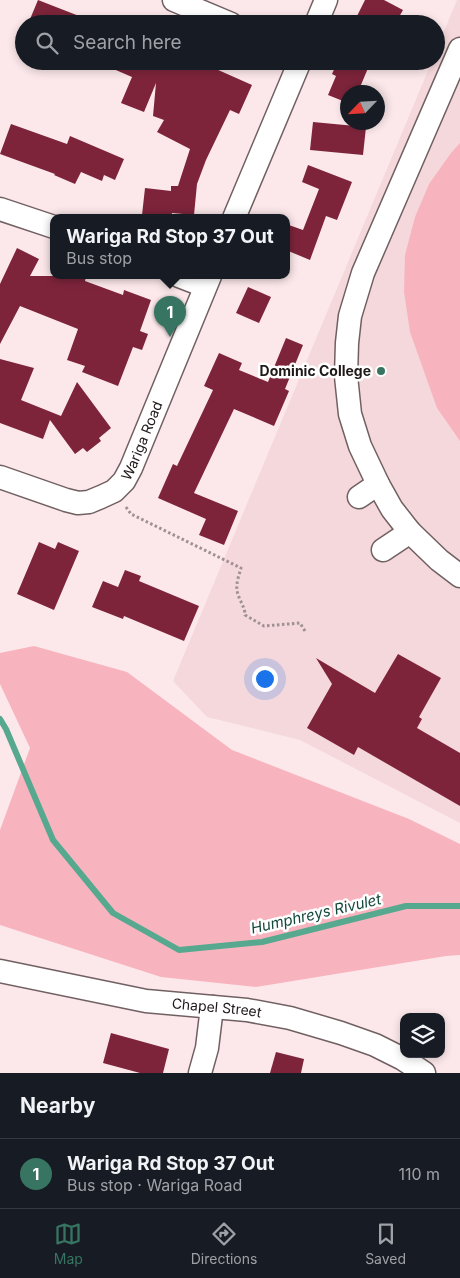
<!DOCTYPE html>
<meta charset="utf-8">
<style>
body{margin:0;font-family:Inter,sans-serif;background:#20242c;color:#f1f3f6}
.controls{position:absolute;right:15px;bottom:15px;display:grid;overflow:hidden;border-radius:10px;box-shadow:0 2px 8px #0003}
.controls button{width:45px;height:45px;display:grid;place-items:center;padding:0;border:0;border-bottom:1px solid #363941;background:#171b24;color:#f1f3f6;font:25px sans-serif}
.compass{position:absolute;left:340px;top:85px;width:45px;height:45px;border-radius:50%;background:#171b24;box-shadow:0 2px 8px #0003;rotate:245deg}
.you{position:absolute;left:264px;top:678px;width:18px;height:18px;margin:-12px;border:4px solid #fff;border-radius:50%;background:#1a73e8;box-shadow:0 0 0 8px #1a73e833}
.badge{display:grid;place-items:center;width:32px;height:32px;border-radius:50%;background:#377461;color:#fff;font-size:16px;font-weight:700}
.pin{position:absolute;translate:-50% -41px;filter:drop-shadow(0 1px 2px #0008)}
.pin::after{content:'';position:absolute;top:26px;width:18px;height:15px;background:inherit;clip-path:polygon(0 0,100% 0,50% 100%)}
.popup{position:absolute;left:50px;top:214px;width:240px;height:65px;box-sizing:border-box;display:grid;place-content:center;border-radius:10px;background:#171b24;filter:drop-shadow(0 1px 4px #0005);font-size:16px;white-space:nowrap;color:#9ea1a6}
.popup b{font-size:19px;color:#f1f3f6}
.popup::after{content:'';position:absolute;left:50%;top:100%;margin-left:-10px;border:10px solid transparent;border-top-color:#171b24}
.list{margin:0;padding:0;list-style:none}
h2{display:flex;justify-content:space-between;align-items:center;height:65px;margin:0;padding:0 20px;font-size:21px}
h2 small{font-size:16px;font-weight:400;color:#9ea1a6}
.list li{display:grid;grid-template-columns:32px 1fr auto;gap:15px;align-items:center;box-sizing:border-box;height:70px;padding:0 20px;border-top:1px solid #363941}
.list b{display:block;font-size:19px;white-space:nowrap}
.list p{margin:0;font-size:16px;white-space:nowrap;color:#9ea1a6}
.list em{font-size:16px;font-style:normal;color:#9ea1a6}
.icon{flex:none;width:28px;height:28px;fill:none;stroke:currentColor;stroke-width:2;stroke-linecap:round;stroke-linejoin:round}
.map{position:relative;flex:none;width:460px;height:1073px;overflow:hidden}
.search{position:absolute;background:#171b24;box-shadow:0 2px 8px #0003;left:15px;right:15px;top:15px;height:55px;display:flex;align-items:center;gap:12px;box-sizing:border-box;padding:0 18px;border-radius:28px;color:#9ea1a6;font-size:19px}
.sheet{height:135px;background:#171b24}
nav{display:flex;justify-content:space-around;align-items:center;box-sizing:border-box;height:70px;border-top:1px solid #363941;background:#171b24;font-size:14px;color:#9ea1a6}
nav a{display:grid;justify-items:center;gap:2px}
nav .on{color:#377461}
.map>svg:first-child{display:block}
.built{fill:#f5d8dc}
.green{fill:#f8b4be}
.lines{fill:none;stroke-linecap:round;stroke-linejoin:round}
.stream{stroke:#56a88e;stroke-width:6}
.building{fill:#7d243b}
.minor-casing{stroke:#716062;stroke-width:25}
.path{stroke:#9f9092;stroke-width:3;stroke-dasharray:2.5 2.5;stroke-linecap:butt}
.minor{stroke:#fff;stroke-width:22}
.poi-dot{fill:#377461;stroke:#fff;stroke-width:2}
.labels{text-anchor:middle;stroke-width:5;stroke-linejoin:round;paint-order:stroke}
.poi-label{font-size:14px;font-weight:bold;fill:#1f1819;stroke:#fff;text-anchor:end}
.street-label{font-size:14px;fill:#1f1819;stroke:#fff}
.water-label{font-size:15px;font-style:italic;fill:#14493a;stroke:#fff}
</style>
<div class="map">
<svg width="460" height="1073" viewBox="0 0 460 1073">
<rect width="100%" height="100%" fill="#fce8ea"/>
<polygon class="built" points="457,0 460,0 460,823 300,740 207,717 173,681 432,61 436,61 436,50"/>
<g class="green">
<polygon points="460,143 460,441 437,408 410,332 404,292 405,255 415,217 429,184 451,153"/>
<polygon points="34,646 127,672 232,750 409,819 460,844 460,955 446,956 256,987 161,977 0,925 0,830 30,748 0,684 0,653"/>
</g>
<g class="lines">
<polyline class="stream" points="0,719 6,729 53,840 113,913 179,950 262,942 406,906 460,906"/>
</g>
<g class="building">
<polygon points="38,0 97,23 96,24 28,24"/>
<polygon points="365,0 384,0 403,10 395,24 372,24 357,16"/>
<polygon points="95,61 198,61 252,85 239,114 230,110 206,160 197,184 194,215 172,213 171,218 142,215 145,188 171,191 171,186 178,186 190,149 157,132 164,120 153,116 156,83 144,112 121,103 132,77"/>
<polygon points="338,61 371,61 358,92 348,92 348,103 328,95 336,76 332,74"/>
<polygon points="313,122 366,127 363,155 310,150"/>
<polygon points="11,124 67,144 70,136 124,159 115,180 104,175 102,181 81,172 75,184 54,175 55,174 0,154"/>
<polygon points="308,165 352,182 337,220 326,216 310,260 286,250 286,224 303,230 319,189 302,182"/>
<polygon points="17,248 39,259 30,276 86,276 85,281 123,295 124,290 151,300 140,331 148,334 142,350 133,347 118,386 82,372 85,366 67,360 78,329 20,306 0,344 0,284"/>
<polygon points="248,287 271,297 259,323 236,313"/>
<polygon points="286,338 303,345 285,389 289,391 274,426 234,409 194,493 238,511 224,545 199,535 206,519 158,498 173,464 177,466 213,390 204,386 219,353 242,363 239,370 268,382"/>
<polygon points="0,359 34,368 21,400 61,416 77,382 111,428 99,438 101,441 87,452 83,448 75,454 50,420 43,439 0,423"/>
<polygon points="39,542 55,549 58,542 79,551 54,610 17,594"/>
<polygon points="125,570 141,576 139,581 199,606 184,641 124,616 123,619 92,607 103,581 118,587"/>
<polygon points="398,654 441,678 419,717 422,719 417,728 460,753 460,806 358,747 354,755 307,728 332,684 316,658 375,693"/>
<polygon points="111,1033 169,1049 163,1073 140,1073 103,1063"/>
<polygon points="276,1052 304,1059 301,1073 270,1073"/>
</g>
<g class="lines">
<g class="minor-casing">
<g id="minor">
<polyline points="174,0 231,24"/>
<polyline points="316,24 326,0"/>
<polyline points="460,49 363,273 350,316 347,343 346,376 350,414 360,446 378,484 392,509 410,532 439,560 460,576"/>
<polyline points="0,209 54,227"/>
<polyline points="234,218 300,61"/>
<polyline points="179,276 205,286"/>
<path id="s1" d="M0,477l66,23 12,3 11,-1 12,-5 13,-6 10,-10 7,-13 79,-192"/>
<polyline points="359,497 378,484"/>
<polyline points="383,550 410,532"/>
<path id="s2" d="M0,971l146,30 101,9 43,8 51,15 34,12 28,14 21,14"/>
<polyline points="200,1073 207,1048 212,1007"/>
</g>
</g>
<path class="path" d="M126,507l5,7 110,54c-2,7 -5,15 -4,22 1,9 8,16 8,25l19,11 36,-3 5,8"/>
<use href="#minor" class="minor"/>
</g>
<circle class="poi-dot" cx="381" cy="371" r="5"/>
<g class="labels">
<g class="poi-label">
<text x="371" y="376">Dominic College</text>
</g>
<g class="street-label">
<text dy="5" stroke="none"><textPath href="#s1" startOffset="179">Wariga Road</textPath></text>
<text dy="5" stroke="none"><textPath href="#s2" startOffset="220">Chapel Street</textPath></text>
</g>
<g class="water-label">
<text transform="translate(316 914) rotate(-13)" y="5">Humphreys Rivulet</text>
</g>
</g>
</svg>
<div class="controls">
<button><svg class="icon" aria-label="layers" viewBox="0 0 24 24"><path d="M12 4l9 5-9 5-9-5zM3 14l9 5 9-5"/></svg></button>
</div>
<svg class="compass" viewBox="-18 -18 36 36"><path d="M0-13l5 13h-10z" fill="#e53935"/><path d="M0 13l5-13h-10z" fill="#9ea1a6"/></svg>
<div class="you"></div>
<div class="pin badge" style="left:170px;top:337px">1</div>
<div class="popup"><b>Wariga Rd Stop 37 Out</b>Bus stop</div>
<div class="search"><svg class="icon" aria-label="search" viewBox="0 0 24 24"><circle cx="10" cy="10" r="6"/><path d="M15 15l6 6"/></svg>Search here</div>
</div>
<section class="sheet">
<h2>Nearby<small></small></h2>
<ul class="list">
<li><span class="badge">1</span><div><b>Wariga Rd Stop 37 Out</b><p>Bus stop · Wariga Road</p></div><em>110 m</em></li>
</ul>
</section>
<nav>
<a class="on"><svg class="icon" aria-label="map" viewBox="0 0 24 24"><path d="M3 6l6-2 6 2 6-2v14l-6 2-6-2-6 2zM9 4v14M15 6v14"/></svg>Map</a>
<a><svg class="icon" aria-label="directions" viewBox="0 0 24 24"><path d="M12 3l9 9-9 9-9-9zM9 14v-3h6M13 9l2 2-2 2"/></svg>Directions</a>
<a><svg class="icon" aria-label="saved" viewBox="0 0 24 24"><path d="M7 4h10v16l-5-4-5 4z"/></svg>Saved</a>
</nav>
